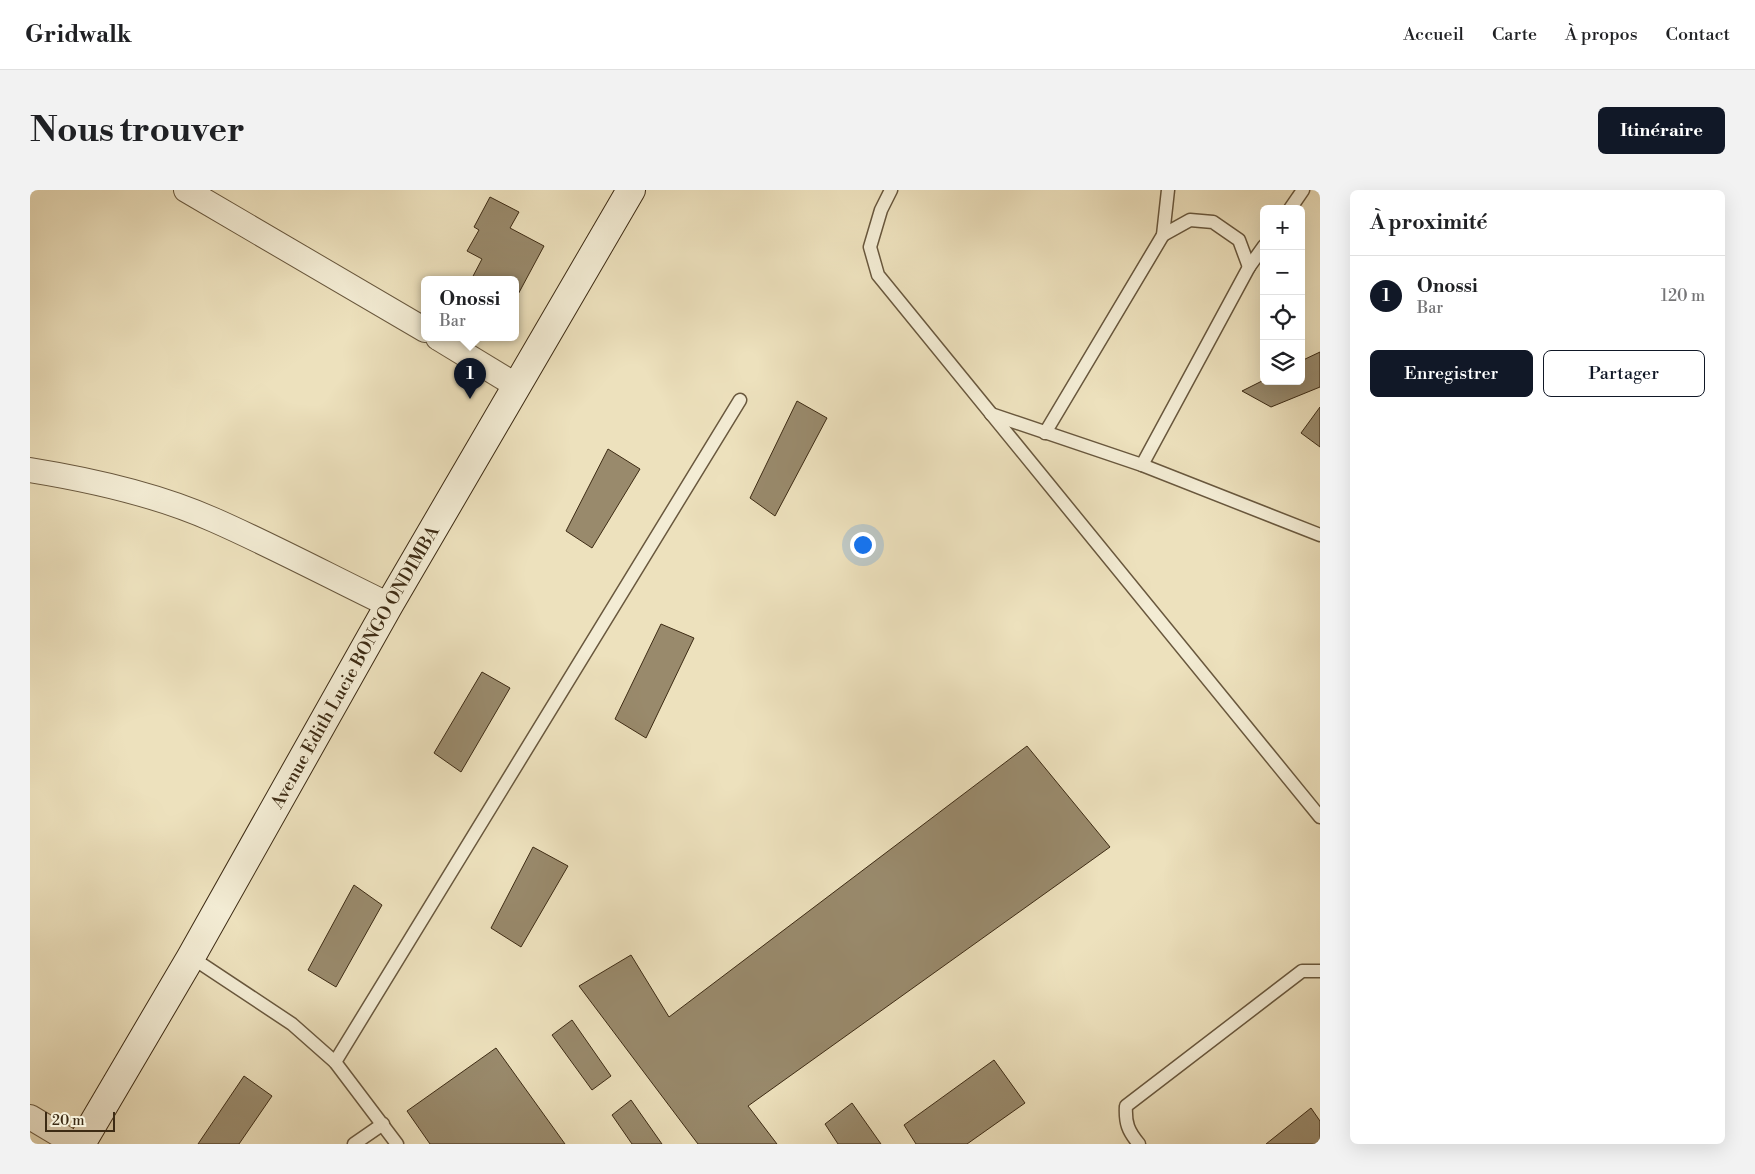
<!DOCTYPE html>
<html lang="fr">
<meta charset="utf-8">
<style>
body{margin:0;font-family:"Libre Bodoni",serif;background:#f2f2f2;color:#202124}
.controls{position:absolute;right:15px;top:15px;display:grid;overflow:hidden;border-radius:8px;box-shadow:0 5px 20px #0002}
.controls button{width:45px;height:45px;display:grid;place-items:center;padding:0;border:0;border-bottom:1px solid #e0e0e0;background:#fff;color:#202124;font:25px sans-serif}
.scale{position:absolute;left:15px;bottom:12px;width:70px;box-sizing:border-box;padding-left:5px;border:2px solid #3d2b14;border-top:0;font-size:14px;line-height:18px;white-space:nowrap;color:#3d2b14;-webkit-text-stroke:4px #f3ecd4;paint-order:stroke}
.you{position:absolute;left:832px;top:354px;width:18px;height:18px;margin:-12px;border:4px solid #fff;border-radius:50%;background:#1a73e8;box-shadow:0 0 0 8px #1a73e833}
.badge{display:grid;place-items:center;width:32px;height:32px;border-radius:50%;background:#111827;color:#fff;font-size:16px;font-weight:700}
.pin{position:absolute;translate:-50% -41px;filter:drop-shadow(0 1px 2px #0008)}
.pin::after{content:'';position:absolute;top:26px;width:18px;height:15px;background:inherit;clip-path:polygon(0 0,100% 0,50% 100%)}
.popup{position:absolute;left:391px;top:86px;width:98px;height:65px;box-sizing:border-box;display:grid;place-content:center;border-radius:8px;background:#fff;filter:drop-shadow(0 1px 4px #0005);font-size:16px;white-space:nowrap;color:#757577}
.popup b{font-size:19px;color:#202124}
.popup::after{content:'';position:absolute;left:50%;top:100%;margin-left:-10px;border:10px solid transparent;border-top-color:#fff}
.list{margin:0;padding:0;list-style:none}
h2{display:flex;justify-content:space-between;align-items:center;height:65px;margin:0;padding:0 20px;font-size:21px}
h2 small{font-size:16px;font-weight:400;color:#757577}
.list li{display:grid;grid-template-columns:32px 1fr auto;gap:15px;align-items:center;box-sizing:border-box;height:80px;padding:0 20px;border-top:1px solid #e0e0e0}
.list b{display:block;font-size:19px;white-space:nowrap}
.list p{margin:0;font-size:16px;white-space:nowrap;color:#757577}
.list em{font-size:16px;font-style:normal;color:#757577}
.actions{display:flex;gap:10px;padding:15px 20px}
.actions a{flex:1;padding:11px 0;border:1px solid #111827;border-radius:8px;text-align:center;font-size:18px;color:#111827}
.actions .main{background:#111827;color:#fff}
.icon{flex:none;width:28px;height:28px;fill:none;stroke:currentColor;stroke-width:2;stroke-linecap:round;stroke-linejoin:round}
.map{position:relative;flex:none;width:1290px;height:954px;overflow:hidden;border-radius:8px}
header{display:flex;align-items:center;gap:30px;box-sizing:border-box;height:70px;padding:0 25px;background:#fff;border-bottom:1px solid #e0e0e0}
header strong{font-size:24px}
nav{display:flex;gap:28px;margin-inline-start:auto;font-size:18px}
.intro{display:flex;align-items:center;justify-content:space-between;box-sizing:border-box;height:120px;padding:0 30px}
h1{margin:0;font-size:35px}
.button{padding:12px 22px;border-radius:8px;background:#111827;color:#fff;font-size:18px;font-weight:700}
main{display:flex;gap:30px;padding:0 30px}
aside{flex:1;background:#fff;border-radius:8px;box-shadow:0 5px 20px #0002}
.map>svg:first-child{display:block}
.building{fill:#998a6c;stroke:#3d2b14}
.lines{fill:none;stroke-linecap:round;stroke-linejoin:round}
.lane-casing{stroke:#69583e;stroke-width:15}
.street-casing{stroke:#69583e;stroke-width:26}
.secondary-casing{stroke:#3d2b14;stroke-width:30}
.lane{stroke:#f3ecd4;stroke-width:12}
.street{stroke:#f3ecd4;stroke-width:24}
.secondary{stroke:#f3ecd4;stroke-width:28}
.labels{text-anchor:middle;stroke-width:4;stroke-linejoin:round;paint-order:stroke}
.street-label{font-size:18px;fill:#3d2b14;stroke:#f3ecd4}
</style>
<header>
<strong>Gridwalk</strong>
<nav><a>Accueil</a><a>Carte</a><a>À propos</a><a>Contact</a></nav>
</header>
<div class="intro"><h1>Nous trouver</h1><a class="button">Itinéraire</a></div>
<main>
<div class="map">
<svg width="1290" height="954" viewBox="0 0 1290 954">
<rect width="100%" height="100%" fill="#ede1bd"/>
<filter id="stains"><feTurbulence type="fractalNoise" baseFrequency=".004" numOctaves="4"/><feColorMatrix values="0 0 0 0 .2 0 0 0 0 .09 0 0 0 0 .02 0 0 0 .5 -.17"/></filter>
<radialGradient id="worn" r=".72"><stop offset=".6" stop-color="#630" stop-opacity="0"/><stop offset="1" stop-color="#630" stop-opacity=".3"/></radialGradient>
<g class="building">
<polygon points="460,7 489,22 480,38 514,56 485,110 485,90 441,90 452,69 437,61 449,40 444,37"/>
<polygon points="1290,162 1290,197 1241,217 1212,201 1234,190 1271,191 1271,171"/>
<polygon points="767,211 797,228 745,326 720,308"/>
<polygon points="1290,217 1290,257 1271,243"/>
<polygon points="578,259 610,279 562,358 536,341"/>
<polygon points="631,434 664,448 616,548 585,529"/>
<polygon points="452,482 480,498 431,582 404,563"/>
<polygon points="997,556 1080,657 718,916 747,954 668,954 549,796 601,765 639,827"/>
<polygon points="503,657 538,676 491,757 461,738"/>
<polygon points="324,695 352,715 306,797 278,780"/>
<polygon points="542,830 581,886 562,900 522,845"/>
<polygon points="466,858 535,954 400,954 377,921"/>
<polygon points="964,870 995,913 937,954 886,954 874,935"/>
<polygon points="214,886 242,906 209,954 168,954"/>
<polygon points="601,910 632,954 602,954 582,925"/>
<polygon points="822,913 851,954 808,954 795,934"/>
<polygon points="1281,918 1290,931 1290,954 1236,954"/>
</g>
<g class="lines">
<g class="lane-casing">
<g id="lane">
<polyline points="861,0 851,20 840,57 848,85 1290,627"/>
<polyline points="1260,19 1273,0"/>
<polyline points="1133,45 1160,30 1183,32 1209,50 1219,77"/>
<polyline points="961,224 1112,275 1290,345"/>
<polyline points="1015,243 1133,45 1138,0"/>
<polyline points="1112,275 1219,77 1234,56"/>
<polyline points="161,767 262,834 305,872 367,954"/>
<polyline points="305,872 710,210"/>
<polyline points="324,954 353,934"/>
<path d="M1109,954c-11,-13 -14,-21 -13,-38l176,-135h18"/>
</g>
</g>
<g class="street-casing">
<g id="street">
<polyline points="156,0 395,140"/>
<polyline points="408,148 487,196"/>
<path d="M0,280c62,10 126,24 184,50 59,26 117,57 175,85"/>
<polyline points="0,927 45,954"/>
</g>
</g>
<g class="secondary-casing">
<g id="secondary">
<path id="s1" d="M51,954l110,-187 198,-352 242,-415"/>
</g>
</g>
<use href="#lane" class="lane"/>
<use href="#street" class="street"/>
<use href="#secondary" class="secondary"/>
</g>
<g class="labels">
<g class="street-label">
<text dy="6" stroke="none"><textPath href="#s1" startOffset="550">Avenue Edith Lucie BONGO ONDIMBA</textPath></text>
</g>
</g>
<rect width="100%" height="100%" filter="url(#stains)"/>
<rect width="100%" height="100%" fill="url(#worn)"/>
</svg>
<div class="controls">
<button>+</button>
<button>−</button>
<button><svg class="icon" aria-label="locate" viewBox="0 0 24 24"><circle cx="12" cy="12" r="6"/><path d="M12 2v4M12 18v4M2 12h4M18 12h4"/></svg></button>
<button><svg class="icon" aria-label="layers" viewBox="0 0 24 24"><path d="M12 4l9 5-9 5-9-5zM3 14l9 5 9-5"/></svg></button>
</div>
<div class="scale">20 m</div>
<div class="you"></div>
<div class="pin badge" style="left:440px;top:209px">1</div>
<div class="popup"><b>Onossi</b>Bar</div>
</div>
<aside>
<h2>À proximité<small></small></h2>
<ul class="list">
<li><span class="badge">1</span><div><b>Onossi</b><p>Bar</p></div><em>120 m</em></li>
</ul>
<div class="actions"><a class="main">Enregistrer</a><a>Partager</a></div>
</aside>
</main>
